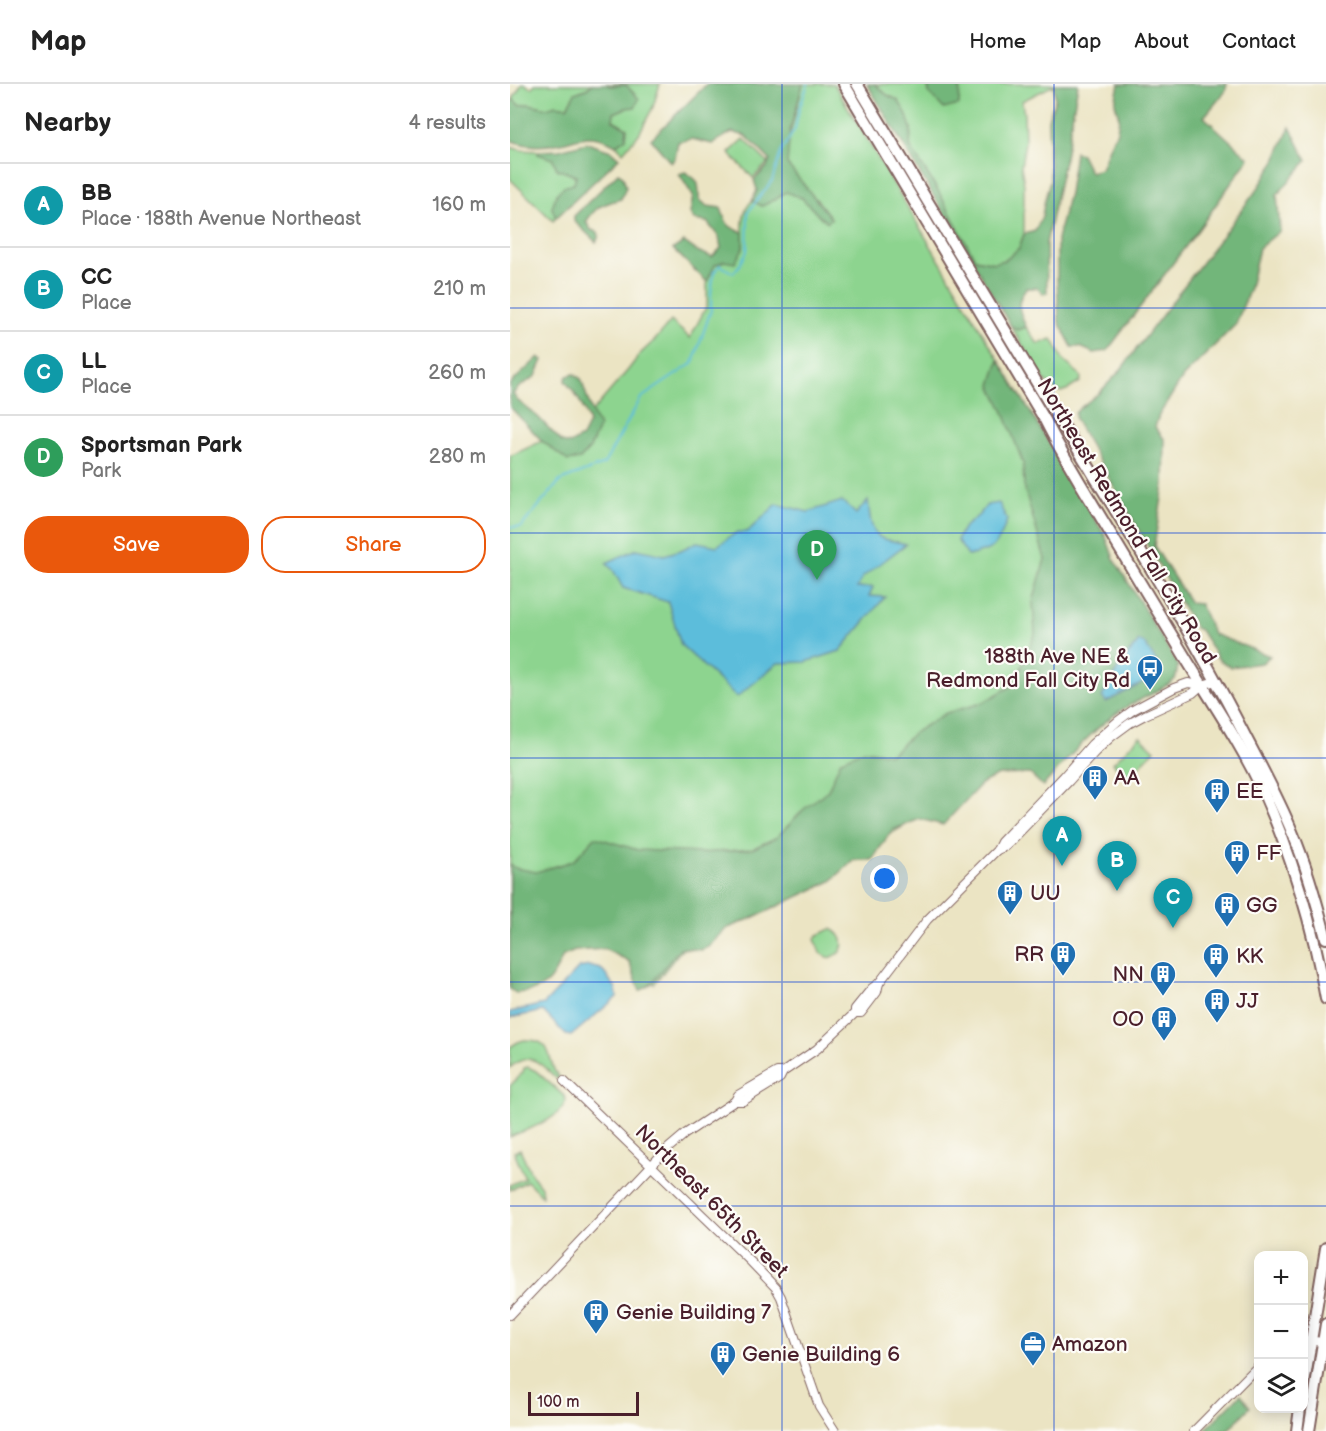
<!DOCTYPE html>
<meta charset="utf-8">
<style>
body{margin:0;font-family:"Balsamiq Sans",sans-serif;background:#f2f2f2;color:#222}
.controls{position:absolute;right:18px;bottom:18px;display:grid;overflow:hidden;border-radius:12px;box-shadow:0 3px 15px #0003}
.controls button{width:54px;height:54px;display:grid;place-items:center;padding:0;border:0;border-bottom:2px solid #e0e0e0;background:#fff;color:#222;font:30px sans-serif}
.scale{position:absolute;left:18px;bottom:15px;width:111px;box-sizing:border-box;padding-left:6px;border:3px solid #4a1f2b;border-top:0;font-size:16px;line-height:21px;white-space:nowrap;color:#4a1f2b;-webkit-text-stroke:4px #fdfcf7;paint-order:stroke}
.you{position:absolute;left:375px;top:795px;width:21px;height:21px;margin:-15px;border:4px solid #fff;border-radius:50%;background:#1a73e8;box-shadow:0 0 0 9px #1a73e833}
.badge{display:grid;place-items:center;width:39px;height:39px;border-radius:50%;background:#ea580c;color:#fff;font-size:20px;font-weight:700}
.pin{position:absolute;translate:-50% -50px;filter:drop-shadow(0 2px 3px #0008)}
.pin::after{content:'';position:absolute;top:32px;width:21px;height:18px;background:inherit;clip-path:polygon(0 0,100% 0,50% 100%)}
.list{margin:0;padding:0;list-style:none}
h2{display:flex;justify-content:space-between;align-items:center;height:78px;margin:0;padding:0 24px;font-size:26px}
h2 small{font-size:20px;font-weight:400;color:#767676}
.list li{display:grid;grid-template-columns:39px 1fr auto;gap:18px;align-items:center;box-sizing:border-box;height:84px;padding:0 24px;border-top:2px solid #e0e0e0}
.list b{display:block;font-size:22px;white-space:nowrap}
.list p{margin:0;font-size:20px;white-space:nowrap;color:#767676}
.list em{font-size:20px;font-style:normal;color:#767676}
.actions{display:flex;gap:12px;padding:18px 24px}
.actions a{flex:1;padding:14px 0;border:2px solid #ea580c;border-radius:24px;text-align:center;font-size:21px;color:#ea580c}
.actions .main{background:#ea580c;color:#fff}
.icon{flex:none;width:33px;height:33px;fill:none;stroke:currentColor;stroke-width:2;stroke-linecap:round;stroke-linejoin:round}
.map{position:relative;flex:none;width:816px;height:1347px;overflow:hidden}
header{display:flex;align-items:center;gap:36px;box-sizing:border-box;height:84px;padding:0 30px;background:#fff;border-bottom:2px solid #e0e0e0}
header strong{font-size:28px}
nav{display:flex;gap:33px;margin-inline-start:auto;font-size:21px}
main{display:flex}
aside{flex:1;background:#fff}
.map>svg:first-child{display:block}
.green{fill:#8dd48f;stroke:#6c7a5d;stroke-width:1.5}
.forest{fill:#72b67a;stroke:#5e6a52;stroke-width:1.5}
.water{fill:#5cbddb;stroke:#536e83;stroke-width:1.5}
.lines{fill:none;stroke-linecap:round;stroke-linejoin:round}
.stream{stroke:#5cbddb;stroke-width:2}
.tertiary-casing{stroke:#826460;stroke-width:10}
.primary-casing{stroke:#826460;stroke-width:14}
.tertiary{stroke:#fff;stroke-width:8}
.primary{stroke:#fff;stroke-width:10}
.grid{fill:none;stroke:#1d4ed8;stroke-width:1.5;stroke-opacity:0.55}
.labels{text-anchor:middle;stroke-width:4.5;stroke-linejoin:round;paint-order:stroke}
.street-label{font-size:21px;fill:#4a1f2b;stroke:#fdfcf7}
.poi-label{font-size:21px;fill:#4a1f2b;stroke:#fdfcf7;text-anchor:start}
</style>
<header>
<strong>Map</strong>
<nav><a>Home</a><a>Map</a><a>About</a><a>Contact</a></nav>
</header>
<main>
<aside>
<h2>Nearby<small>4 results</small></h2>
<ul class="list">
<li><span class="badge" style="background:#0f9aa8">A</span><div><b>BB</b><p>Place · 188th Avenue Northeast</p></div><em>160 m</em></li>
<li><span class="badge" style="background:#0f9aa8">B</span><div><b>CC</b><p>Place</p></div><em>210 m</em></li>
<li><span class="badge" style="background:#0f9aa8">C</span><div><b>LL</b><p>Place</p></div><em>260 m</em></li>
<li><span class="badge" style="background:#2e9e5b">D</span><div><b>Sportsman Park</b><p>Park</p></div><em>280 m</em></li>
</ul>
<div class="actions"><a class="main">Save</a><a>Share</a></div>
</aside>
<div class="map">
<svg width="816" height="1347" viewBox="0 0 816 1347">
<rect width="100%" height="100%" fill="#fdfcf7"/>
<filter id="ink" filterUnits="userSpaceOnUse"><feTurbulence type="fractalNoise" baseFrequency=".0167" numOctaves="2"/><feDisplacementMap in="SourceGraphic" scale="12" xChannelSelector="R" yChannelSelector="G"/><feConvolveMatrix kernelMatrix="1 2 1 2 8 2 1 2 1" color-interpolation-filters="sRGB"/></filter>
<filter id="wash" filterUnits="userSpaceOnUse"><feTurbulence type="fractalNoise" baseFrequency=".008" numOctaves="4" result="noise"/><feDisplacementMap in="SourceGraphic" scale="24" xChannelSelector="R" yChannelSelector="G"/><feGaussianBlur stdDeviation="1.35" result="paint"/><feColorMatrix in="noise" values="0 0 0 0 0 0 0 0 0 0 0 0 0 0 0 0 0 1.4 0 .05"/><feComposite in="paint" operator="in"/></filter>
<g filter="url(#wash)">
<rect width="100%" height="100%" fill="#ebe4c3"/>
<g class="green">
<polygon points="12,0 15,0 21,4 25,0 82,0 78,4 65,9 57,23 46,21 37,24 19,20 9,21 3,15"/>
<polygon points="97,0 150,0 143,23 129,50 113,68 106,61 116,54 102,36 104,29 116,24"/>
<path d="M293,0h31l165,276 -2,6 125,341 -96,61 -29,3 -144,85 -172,94 -27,34 -65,-58 -79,36v-506l32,-15 20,15 36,-31 -6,-13 36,-42 13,-17 15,-14 15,-18 19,17 17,-33v-23l7,-17 10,-4 19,-13c0,-16 -3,-36 9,-47l10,5 12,-6 12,-9 16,7 18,19 11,1 -13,-17 -38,-35c10,-27 15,-54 23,-82z"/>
<polygon points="365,0 418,0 419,9 451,0 544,0 544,1 512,17 514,31 515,58 511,82 514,101 514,150 509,164 497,175 484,179 465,175 428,107 400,63 401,44 388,16 377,11"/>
<polygon points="234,55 258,79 243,94 219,69"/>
<polygon points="0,63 11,66 28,67 29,70 43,75 47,85 66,92 64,100 42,124 46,134 43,137 0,95"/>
<polygon points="501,242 508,246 516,243 528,260 542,255 554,277 569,290 571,294 570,298 559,305 551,308 541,304 529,289"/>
<polygon points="630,652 645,666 617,694 603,679"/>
<path d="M321,845c16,6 16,26 -3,29l-8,-5 -5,-14 3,-4z"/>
<path d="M14,956c28,-1 23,14 31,32 2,3 4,5 6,8h-3c-15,-14 -28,-32 -48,-12v-21l8,-5z"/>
<path d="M18,983l8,4 28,25 2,5c-9,21 -37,27 -56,36v-51l13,-14 1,-4z"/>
<polygon points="10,1065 22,1091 31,1103 32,1112 17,1097 0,1106 0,1101 15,1094 4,1068"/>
</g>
<g class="forest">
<path d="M82,0h15l2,2 17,-1 13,14 -4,8 -9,1 -12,5 -1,7 14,8 -1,10 -10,7c-9,-5 -17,-8 -27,-8 -9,0 -19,4 -28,6 -17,4 -35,4 -51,-3v-35l3,-6 6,6 10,-1 18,4 9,-3 11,2 8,-14 13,-5z"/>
<polygon points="197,0 293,0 280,46 277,80 321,134 318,138 310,133 292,114 276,108 264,116 252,122 242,117 247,106 244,96 257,83 260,76 236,52 222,48 202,60 182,55 168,58 165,74 161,79 141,55"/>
<path d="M357,0h8l12,11 11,5 8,13 5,15 -1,19 28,44 37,68 19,4 13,-4 12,-11 5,-14 11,-3 7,-15 3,-17 5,-18 -2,-62 7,-19 -1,-16h24l-13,73 -19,86 1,50 -3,1 -7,-6h-11c-11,15 -7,22 0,39l-8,3 -7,-4z"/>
<polygon points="418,0 451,0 450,1 449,21 434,25 419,9"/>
<polygon points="609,0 717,0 715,8 694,33 739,74 688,146 597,267 584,269 570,263 562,263 549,238 547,194 547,155 559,109 565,68 571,70 580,88 591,85 600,61 607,47 609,33 605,19"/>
<polygon points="780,43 797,77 767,111 770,147 749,164 740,204 726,240 673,293 649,331 645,343 655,356 654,401 644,462 680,519 690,520 703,550 760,572 752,579 720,583 709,576 690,546 685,544 565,335 565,329 570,324 589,309 609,288 749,103 763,81"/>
<path d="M77,59l24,8 8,7 -63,60 -4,-10c4,-15 6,-21 22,-24l2,-8 -19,-7 -4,-10 -15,-5v-3l21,-1z"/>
<path d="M175,88c14,9 14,9 14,27l8,7 14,2c5,15 6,20 22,24v16l-8,15 -11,-2 -9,4 -8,17 -34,-33 11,-7 13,9 15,6 9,-9 -2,-11 -12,-15 -13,-2 -4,-7 3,-17 -14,-22z"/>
<path d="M108,89l5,3 3,11 -5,12c-18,5 -25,7 -35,23l5,8 7,2 1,4 -3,6 -22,-21v-5z"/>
<path d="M29,273l4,3 -7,16 -18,12 -5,6 4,6 21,17 24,25 8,2 12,-7 7,-14c-5,-16 -13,-30 -24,-42l2,-5 7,-2 7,5 11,33 7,15 -9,21 -10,11 -12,2 -26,-20 -32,-34v-23z"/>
<path d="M489,276l107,177 8,22 64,106c-1,5 -1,10 -3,14 -6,8 -41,23 -52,30 -31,20 -56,51 -80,77l-13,-12 -31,1 -17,8 -39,42 -23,-6 -28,11 -20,30h-18l-23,21 -72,34 -33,14 -18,18 -6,3 -22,-2 -30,37 -10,6 -11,-30 -25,-12 -29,2 -12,5c-11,25 -18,36 -47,37l-6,-4v-125l5,4 21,4 37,-11 22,-24 43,13 63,3 51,-4 25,-12 27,-28 24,-19 13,-30 23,-10 27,4 24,-22 31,-19 36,-10 33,-19 20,-50 -2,-32 12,-43 -21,-72 -1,-24 -20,-53 -12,-25z"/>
<polygon points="731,1310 740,1323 717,1347 694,1347"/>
</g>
<g class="water">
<path d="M358,416c2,13 1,31 13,38 5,2 19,4 25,6l-43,33 -6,11 16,-1 -4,9 16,1 -45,54 -34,11 -28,1 -41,34 -56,-52 -13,-43 -45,-14 -10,-18 -7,-7 31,-14 27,6 17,-5 16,-8 20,4 20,-14h10l30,-28 31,8 34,-11 14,13z"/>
<path d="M489,419l8,17c-10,28 -10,28 -39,36l-11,-16 6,-12 16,-13 8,-10z"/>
<polygon points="629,557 635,560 650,583 643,594 596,618 592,613 611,579"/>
<polygon points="79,882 91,885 106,904 107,913 61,952 56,951 33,927 0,934 0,928 34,920 69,884"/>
</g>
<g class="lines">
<polyline class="stream" points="0,443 11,443 50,397 94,380 131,314 183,279 201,226 201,208 204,188 210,181 223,189 230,181 237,167 238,128 262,97 271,68 285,45 289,25 298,0"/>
</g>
</g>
<g filter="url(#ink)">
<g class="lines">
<g class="tertiary-casing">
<g id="tertiary">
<polyline points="487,766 496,762 559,697 585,668 601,653 620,639 635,631 683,609 692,601"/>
<polyline points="345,929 345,925 362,904 369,899 417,836 487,766 491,758 554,692 582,660 608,637 623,626 664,604 678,599 692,601 706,597"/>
<polyline points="54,997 241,1178 266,1204 271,1213 309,1322 325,1347"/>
<polyline points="225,1017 233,1017 270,994 273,988"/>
<polyline points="0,1231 155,1067 175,1050 225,1017 228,1011 267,988 273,988 307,965 345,929 351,929 367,908 369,899"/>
<polyline points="794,1256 813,1258"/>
<polyline points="684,1347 748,1282"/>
</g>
</g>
<g class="primary-casing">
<g id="primary">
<path d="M334,0l201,336c15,30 32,58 49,86 31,52 63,104 94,156 25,41 52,81 73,125 30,65 53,142 65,212"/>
<path d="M347,0l198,329 13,20c60,98 122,196 175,299 17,33 36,67 50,102 14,33 24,69 33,104"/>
<polyline points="794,1300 816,1164"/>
<polyline points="787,1347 790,1324"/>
<polyline points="799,1347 816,1240"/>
</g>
</g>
<use href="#tertiary" class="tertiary"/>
<use href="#primary" class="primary"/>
</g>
</g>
<path class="grid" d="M272,0v1347M544,0v1347M0,224h816M0,449h816M0,674h816M0,898h816M0,1122h816"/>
<defs>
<g id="bus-pin" transform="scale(1.35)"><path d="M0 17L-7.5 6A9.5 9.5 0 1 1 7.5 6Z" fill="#1f6fb2" stroke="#fdfcf7"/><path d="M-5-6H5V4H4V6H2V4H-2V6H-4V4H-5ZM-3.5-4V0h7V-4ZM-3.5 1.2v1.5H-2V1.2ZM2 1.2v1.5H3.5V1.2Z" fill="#fff"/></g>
<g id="building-pin" transform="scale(1.35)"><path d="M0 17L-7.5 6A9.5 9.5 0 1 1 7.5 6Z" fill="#1f6fb2" stroke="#fdfcf7"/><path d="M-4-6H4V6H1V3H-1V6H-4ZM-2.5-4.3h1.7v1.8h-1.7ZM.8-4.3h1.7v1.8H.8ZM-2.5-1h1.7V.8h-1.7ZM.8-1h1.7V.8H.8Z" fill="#fff"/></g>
<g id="office-pin" transform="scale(1.35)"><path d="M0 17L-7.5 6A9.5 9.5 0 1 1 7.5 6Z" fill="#1f6fb2" stroke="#fdfcf7"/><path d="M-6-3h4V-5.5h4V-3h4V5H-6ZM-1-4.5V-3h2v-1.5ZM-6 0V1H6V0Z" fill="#fff"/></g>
</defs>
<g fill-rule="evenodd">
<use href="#bus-pin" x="640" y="584"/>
<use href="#building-pin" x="585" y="694"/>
<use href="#building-pin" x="707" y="707"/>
<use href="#building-pin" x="727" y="769"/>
<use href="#building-pin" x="500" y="809"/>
<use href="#building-pin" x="717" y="821"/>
<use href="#building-pin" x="553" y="870"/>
<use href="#building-pin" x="706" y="872"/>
<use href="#building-pin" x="653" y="890"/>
<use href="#building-pin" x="707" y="917"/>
<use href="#building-pin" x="654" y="935"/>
<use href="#building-pin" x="86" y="1228"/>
<use href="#office-pin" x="523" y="1260"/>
<use href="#building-pin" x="213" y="1270"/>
</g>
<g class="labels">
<g class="street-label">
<text transform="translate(617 437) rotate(59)" y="7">Northeast Redmond Fall City Road</text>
<text transform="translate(202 1117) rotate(45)" y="7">Northeast 65th Street</text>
</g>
<g class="poi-label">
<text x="620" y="579" text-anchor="end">188th Ave NE &amp;<tspan x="620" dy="24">Redmond Fall City Rd</tspan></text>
<text x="604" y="701">AA</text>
<text x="726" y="714">EE</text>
<text x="746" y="776">FF</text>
<text x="520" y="816">UU</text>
<text x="736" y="828">GG</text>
<text x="534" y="877" text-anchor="end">RR</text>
<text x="726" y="879">KK</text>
<text x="634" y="897" text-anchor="end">NN</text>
<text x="726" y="924">JJ</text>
<text x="634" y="942" text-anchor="end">OO</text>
<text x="106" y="1235">Genie Building 7</text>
<text x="542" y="1267">Amazon</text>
<text x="232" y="1277">Genie Building 6</text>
</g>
</g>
</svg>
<div class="controls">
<button>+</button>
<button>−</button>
<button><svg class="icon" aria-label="layers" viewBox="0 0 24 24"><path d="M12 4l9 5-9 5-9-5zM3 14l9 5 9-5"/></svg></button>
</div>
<div class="scale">100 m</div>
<div class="you"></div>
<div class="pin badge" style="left:552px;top:782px;background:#0f9aa8">A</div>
<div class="pin badge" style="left:607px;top:807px;background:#0f9aa8">B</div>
<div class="pin badge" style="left:663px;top:844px;background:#0f9aa8">C</div>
<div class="pin badge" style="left:307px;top:496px;background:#2e9e5b">D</div>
</div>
</main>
